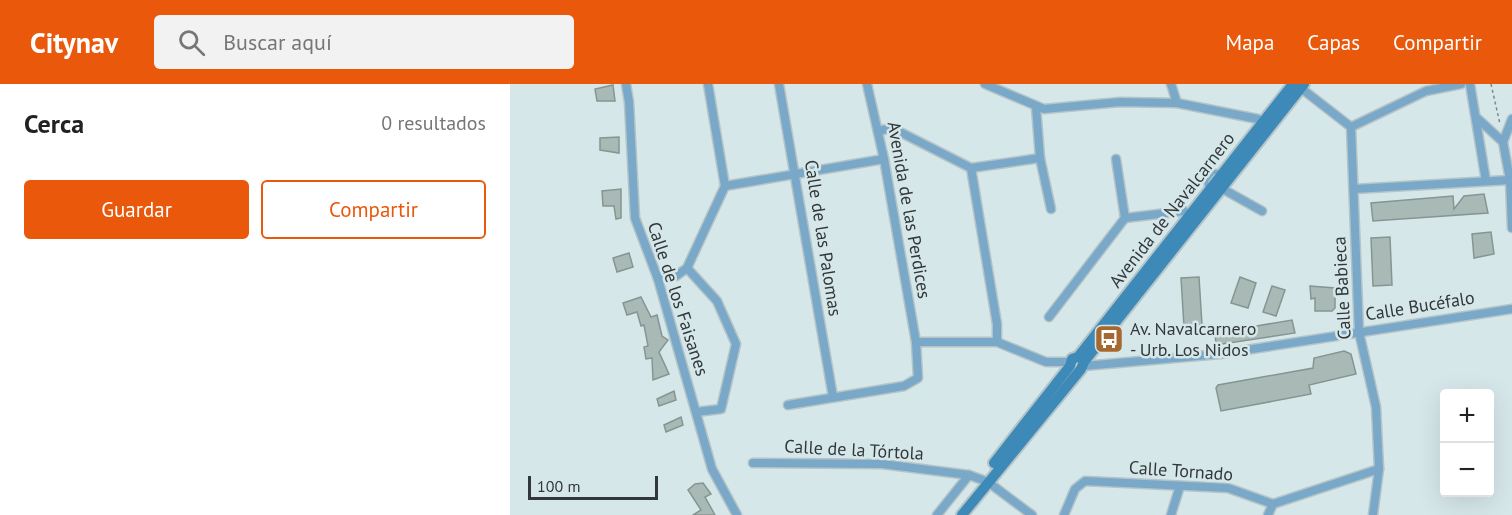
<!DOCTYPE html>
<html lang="es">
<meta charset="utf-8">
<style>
body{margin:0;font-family:"PT Sans",sans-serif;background:#f2f2f2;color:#222}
.controls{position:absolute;right:18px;bottom:18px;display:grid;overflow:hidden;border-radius:6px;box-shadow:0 6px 24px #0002}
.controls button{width:54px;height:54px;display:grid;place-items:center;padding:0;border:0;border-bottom:2px solid #e0e0e0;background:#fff;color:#222;font:30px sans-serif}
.scale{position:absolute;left:18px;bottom:15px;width:130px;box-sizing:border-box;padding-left:6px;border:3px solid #323839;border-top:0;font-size:16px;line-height:21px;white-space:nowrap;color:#323839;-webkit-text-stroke:4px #d6e7ea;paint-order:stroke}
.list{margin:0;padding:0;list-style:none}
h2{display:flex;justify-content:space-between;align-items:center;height:78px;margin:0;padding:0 24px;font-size:26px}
h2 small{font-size:20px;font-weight:400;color:#767676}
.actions{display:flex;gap:12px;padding:18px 24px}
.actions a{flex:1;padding:14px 0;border:2px solid #ea580c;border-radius:6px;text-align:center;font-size:21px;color:#ea580c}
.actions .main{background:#ea580c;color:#fff}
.icon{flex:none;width:33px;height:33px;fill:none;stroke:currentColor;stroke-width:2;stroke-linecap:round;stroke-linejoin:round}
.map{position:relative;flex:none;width:1002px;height:431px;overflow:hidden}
header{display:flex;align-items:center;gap:36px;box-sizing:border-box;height:84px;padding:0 30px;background:#ea580c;color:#fff}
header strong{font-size:28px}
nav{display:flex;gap:33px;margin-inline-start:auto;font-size:21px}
.search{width:420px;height:54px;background:#f2f2f2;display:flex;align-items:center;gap:15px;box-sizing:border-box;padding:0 21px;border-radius:6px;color:#767676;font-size:22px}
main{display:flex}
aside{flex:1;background:#fff}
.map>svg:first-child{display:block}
.building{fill:#a9b9b5;stroke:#869592;stroke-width:1.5}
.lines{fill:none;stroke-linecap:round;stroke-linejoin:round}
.lane-casing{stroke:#b5c4c7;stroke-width:7}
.street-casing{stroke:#b5c4c7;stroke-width:11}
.secondary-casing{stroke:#b5c4c7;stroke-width:14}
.path{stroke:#7c8789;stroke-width:1.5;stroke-dasharray:3 3;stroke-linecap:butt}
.lane{stroke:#79a8c8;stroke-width:4}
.street{stroke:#79a8c8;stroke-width:8}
.secondary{stroke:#3d8ab8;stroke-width:10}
.labels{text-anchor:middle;stroke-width:5;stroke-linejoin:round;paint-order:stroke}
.street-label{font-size:18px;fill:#323839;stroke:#d6e7ea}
.poi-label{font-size:18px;fill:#323839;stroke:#d6e7ea;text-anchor:start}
</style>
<header>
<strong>Citynav</strong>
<div class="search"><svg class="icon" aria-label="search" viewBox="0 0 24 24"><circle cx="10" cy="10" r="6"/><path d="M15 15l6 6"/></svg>Buscar aquí</div>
<nav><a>Mapa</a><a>Capas</a><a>Compartir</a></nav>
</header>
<main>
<aside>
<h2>Cerca<small>0 resultados</small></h2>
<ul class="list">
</ul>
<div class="actions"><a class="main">Guardar</a><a>Compartir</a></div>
</aside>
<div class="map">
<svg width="1002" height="431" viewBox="0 0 1002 431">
<rect width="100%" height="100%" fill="#d6e7ea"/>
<g class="building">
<polygon points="103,1 105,17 87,17 85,5"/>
<polygon points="109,53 109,69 90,66 90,54"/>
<polygon points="111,105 111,134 106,135 104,122 93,122 92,107"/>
<polygon points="974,110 978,129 863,137 861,119 943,112 944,125 954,112"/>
<polygon points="981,148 984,170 964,174 962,150"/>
<polygon points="880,153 882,201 863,202 861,154"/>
<polygon points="119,169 123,183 107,188 103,174"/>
<polygon points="689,193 692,241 674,243 671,194"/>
<polygon points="730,193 746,199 738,224 721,219"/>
<polygon points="762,202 775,206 766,232 753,228"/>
<polygon points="800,202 825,204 825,224 822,227 805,227 805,214 801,215"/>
<polygon points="131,213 141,233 147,231 152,252 158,256 149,268 159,290 143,296 142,274 136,275 134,263 138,262 134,241 131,242 127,228 117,231 113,219"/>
<polygon points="782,236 785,249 706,261 705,249"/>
<polygon points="834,267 841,270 846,290 799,301 801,310 711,327 706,304 708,301 803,284 804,274"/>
<polygon points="164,307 166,316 149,322 147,315"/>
<polygon points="171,333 173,341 156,348 154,341"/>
<polygon points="193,399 201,410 195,413 205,431 183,431 191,426 178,406 185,400"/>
</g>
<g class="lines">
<g class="lane-casing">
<polyline id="lane" points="698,105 696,97 703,88 712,88"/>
</g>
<g class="street-casing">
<g id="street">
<polyline points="116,0 119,18 125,134 148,195 202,385 227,431"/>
<polyline points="269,0 323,313"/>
<polyline points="475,0 534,25 610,18 667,19 748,35 758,39"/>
<polyline points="661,0 667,19"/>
<polyline points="960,0 976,97"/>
<polyline points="787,1 841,43 849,248 866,323 869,385 863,431"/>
<polyline points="526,23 530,74 541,125"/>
<polyline points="968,35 993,58 1000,96 1002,144"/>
<polyline points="841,43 916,7 951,0"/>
<polyline points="368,47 382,44 461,84 530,74"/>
<polyline points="993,58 1002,35"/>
<polyline points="606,75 615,134"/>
<polyline points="461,84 487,240 487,258"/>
<polyline points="215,102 374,75"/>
<polyline points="711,104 752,127"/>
<polyline points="844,105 1000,96"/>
<polyline points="177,184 207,217 226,260 211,325 186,328"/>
<polyline points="148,195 166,192 177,184 215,102 198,0"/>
<polyline points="539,233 615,134 674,127 684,136"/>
<polyline points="406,258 487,258 536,278 560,278"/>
<polyline points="574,282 710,270 1002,225"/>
<polyline points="278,321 394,302 408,294 406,258 374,75 357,0"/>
<polyline points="243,379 372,380 459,391 478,398 522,431"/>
<polyline points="427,431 459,391"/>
<polyline points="554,431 565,405 575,397 718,404 763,420 869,385"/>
<polyline points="661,431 670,402"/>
<polyline points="758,431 763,420"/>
</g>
</g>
<g class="secondary-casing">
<g id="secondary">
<polyline points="484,379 560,282 562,275 568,273 783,0"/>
<polyline points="452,431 571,285 574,278 794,0"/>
</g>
</g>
<polyline class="path" points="981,0 990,40"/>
<use href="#lane" class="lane"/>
<use href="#street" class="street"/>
<use href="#secondary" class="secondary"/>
</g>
<defs>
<g id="bus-square" transform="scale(1.5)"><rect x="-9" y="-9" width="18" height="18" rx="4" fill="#a7682f" stroke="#d6e7ea"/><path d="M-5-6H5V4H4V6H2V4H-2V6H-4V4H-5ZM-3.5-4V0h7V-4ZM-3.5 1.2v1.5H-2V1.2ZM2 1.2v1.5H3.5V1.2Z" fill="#fff"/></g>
</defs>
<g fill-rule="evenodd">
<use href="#bus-square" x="599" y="255"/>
</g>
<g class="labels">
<g class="street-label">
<text transform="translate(399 126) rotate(80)" y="6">Avenida de las Perdices</text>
<text transform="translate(662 126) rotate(-52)" y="6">Avenida de Navalcarnero</text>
<text transform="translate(313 154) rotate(81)" y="6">Calle de las Palomas</text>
<text transform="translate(832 204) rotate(-93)" y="6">Calle Babieca</text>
<text transform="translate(168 215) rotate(72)" y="6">Calle de los Faisanes</text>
<text transform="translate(910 222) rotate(-9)" y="6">Calle Bucéfalo</text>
<text transform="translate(344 366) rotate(3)" y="6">Calle de la Tórtola</text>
<text transform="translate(671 387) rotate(4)" y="6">Calle Tornado</text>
</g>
<g class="poi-label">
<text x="620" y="251">Av. Navalcarnero<tspan x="620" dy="21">- Urb. Los Nidos</tspan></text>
</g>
</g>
</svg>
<div class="controls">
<button>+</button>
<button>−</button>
</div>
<div class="scale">100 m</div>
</div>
</main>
